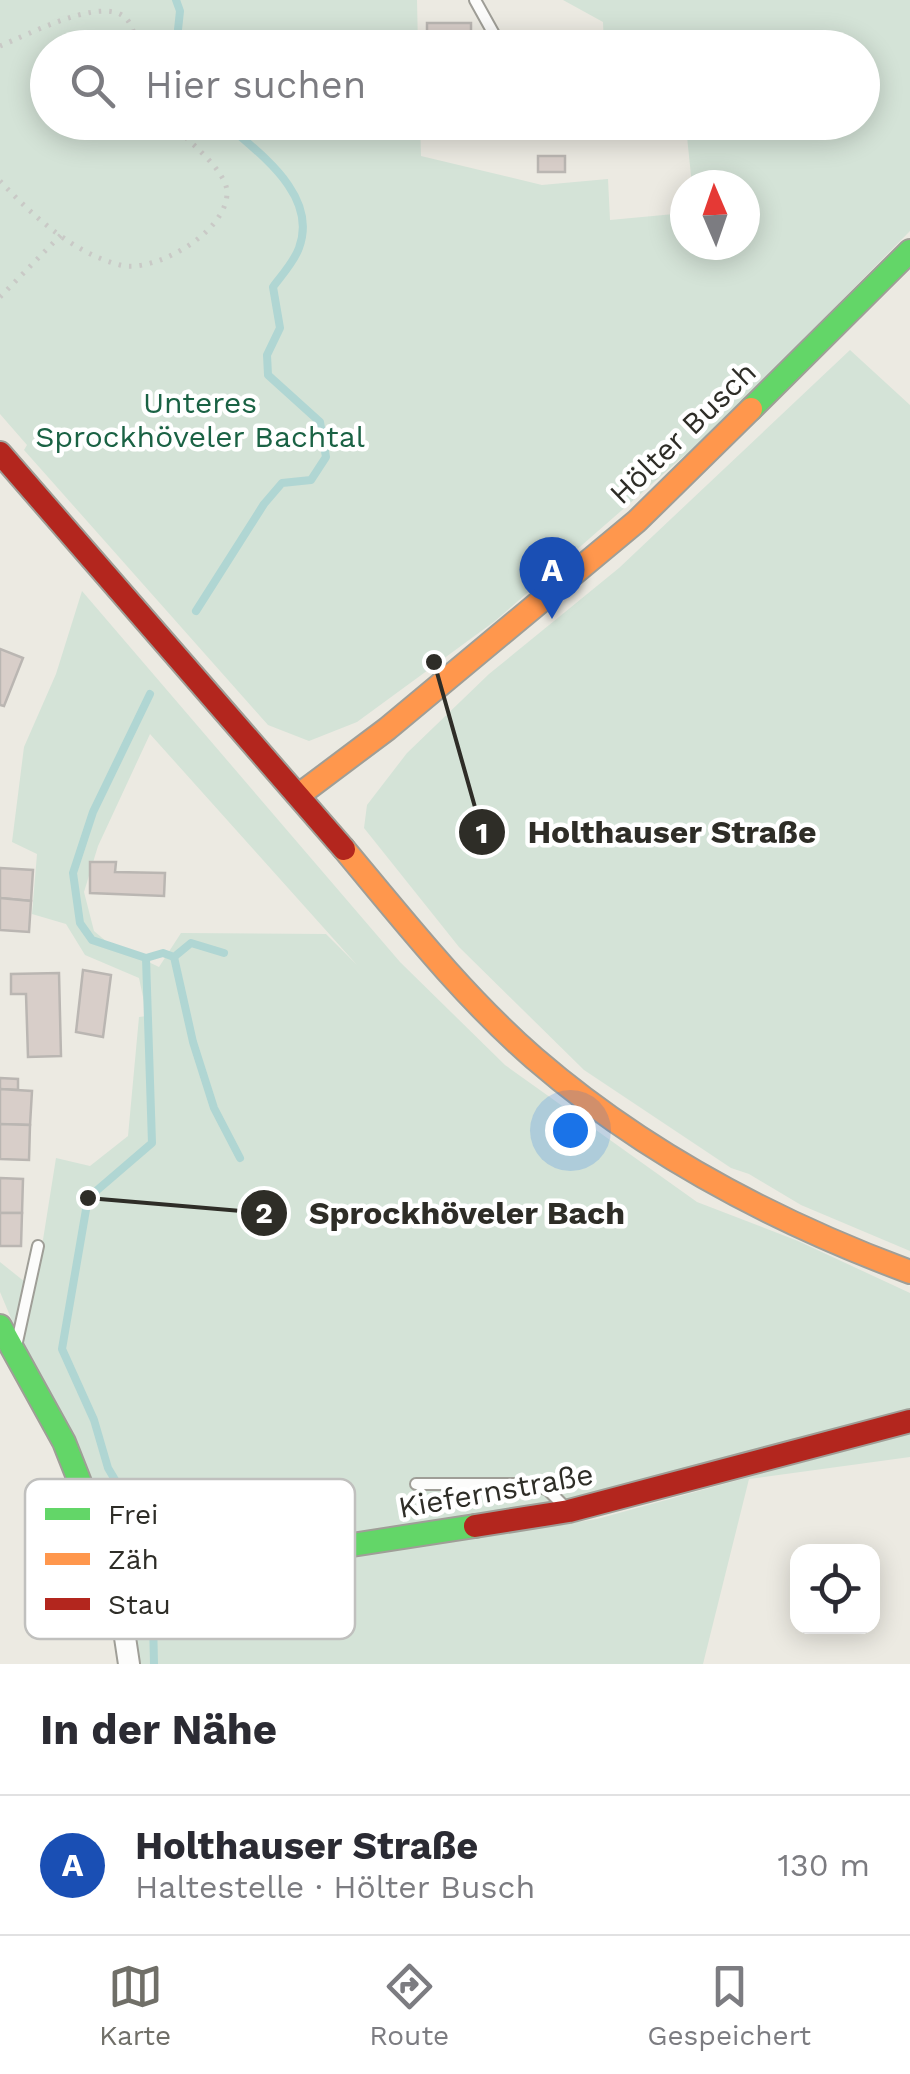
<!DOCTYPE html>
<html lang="de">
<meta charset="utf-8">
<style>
body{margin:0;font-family:"Work Sans",sans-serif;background:#f2f2f3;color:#2b2b33}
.controls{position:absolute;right:30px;bottom:30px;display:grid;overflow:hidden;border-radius:20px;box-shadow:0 5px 25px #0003}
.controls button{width:90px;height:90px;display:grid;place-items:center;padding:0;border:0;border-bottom:2px solid #e1e1e2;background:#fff;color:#2b2b33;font:50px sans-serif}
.compass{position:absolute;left:670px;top:170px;width:90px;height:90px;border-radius:50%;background:#fff;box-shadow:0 5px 25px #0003;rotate:358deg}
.you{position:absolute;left:570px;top:1130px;width:35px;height:35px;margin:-25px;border:8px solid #fff;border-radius:50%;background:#1a73e8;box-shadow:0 0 0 15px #1a73e833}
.badge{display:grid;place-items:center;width:65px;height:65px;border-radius:50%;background:#706f68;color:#fff;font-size:32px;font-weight:700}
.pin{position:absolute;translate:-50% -82px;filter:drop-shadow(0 2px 5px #0008)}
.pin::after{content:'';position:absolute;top:52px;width:35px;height:30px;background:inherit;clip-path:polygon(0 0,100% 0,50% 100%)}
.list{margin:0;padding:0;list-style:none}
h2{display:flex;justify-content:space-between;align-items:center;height:130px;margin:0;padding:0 40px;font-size:42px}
h2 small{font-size:32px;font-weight:400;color:#7c7c81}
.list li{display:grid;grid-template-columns:65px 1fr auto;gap:30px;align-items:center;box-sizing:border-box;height:140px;padding:0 40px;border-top:2px solid #e1e1e2}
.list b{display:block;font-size:38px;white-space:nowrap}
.list p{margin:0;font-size:32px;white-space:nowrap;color:#7c7c81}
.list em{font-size:32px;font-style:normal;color:#7c7c81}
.icon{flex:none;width:55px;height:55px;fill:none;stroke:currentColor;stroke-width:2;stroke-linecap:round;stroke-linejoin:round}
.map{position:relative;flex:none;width:910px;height:1664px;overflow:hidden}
.search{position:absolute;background:#fff;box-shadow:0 5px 25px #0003;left:30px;right:30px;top:30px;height:110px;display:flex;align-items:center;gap:25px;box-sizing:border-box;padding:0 35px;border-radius:55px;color:#7c7c81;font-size:38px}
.sheet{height:270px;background:#fff}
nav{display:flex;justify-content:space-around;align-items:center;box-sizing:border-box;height:140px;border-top:2px solid #e1e1e2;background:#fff;font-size:28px;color:#7c7c81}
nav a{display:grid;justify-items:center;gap:5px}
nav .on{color:#706f68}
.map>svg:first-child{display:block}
.green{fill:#d4e3d7;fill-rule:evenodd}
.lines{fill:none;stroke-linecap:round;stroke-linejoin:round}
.stream{stroke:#b0d6d3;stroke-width:8}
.building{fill:#d8cec9;stroke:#bab6b2;stroke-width:2.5}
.lane-casing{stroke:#9f9e97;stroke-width:14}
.street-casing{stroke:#9f9e97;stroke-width:24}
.fast-casing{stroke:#9f9e97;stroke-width:26}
.slow-casing{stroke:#9f9e97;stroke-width:26}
.jam-casing{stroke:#9f9e97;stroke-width:26}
.path{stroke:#c9c9c6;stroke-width:5;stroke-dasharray:2.5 8;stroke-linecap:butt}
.lane{stroke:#fcfcfb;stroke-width:10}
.street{stroke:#fcfcfb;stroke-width:20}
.fast{stroke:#63d668;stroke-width:22}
.slow{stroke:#ff974d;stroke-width:22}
.jam{stroke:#b3261e;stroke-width:22}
.labels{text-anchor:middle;stroke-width:9;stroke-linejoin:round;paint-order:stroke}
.park-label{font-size:30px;fill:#1a6244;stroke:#fff}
.street-label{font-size:30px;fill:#2e2d27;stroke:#fff}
.key{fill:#fff;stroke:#c0c0be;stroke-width:2.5}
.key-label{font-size:28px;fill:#2e2d27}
.leader{fill:none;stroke:#2e2d27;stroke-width:4}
.callout-dot{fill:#2e2d27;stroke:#fff;stroke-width:4}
.mark-label{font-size:30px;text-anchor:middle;font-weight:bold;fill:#fff}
.callout-label{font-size:32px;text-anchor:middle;font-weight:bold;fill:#2e2d27;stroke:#fff;stroke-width:9;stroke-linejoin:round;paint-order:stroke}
</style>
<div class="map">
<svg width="910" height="1664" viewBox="0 0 910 1664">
<rect width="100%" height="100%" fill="#eceae2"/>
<g class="green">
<polygon points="0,0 417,0 418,47 48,48 48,122 420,123 421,156 542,185 608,179 610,220 685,213 685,245 745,245 745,185 692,185 686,127 606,125 606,123 862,122 862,48 604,47 603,22 563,0 910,0 910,231 716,428 495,621 357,722 309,741 268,725 24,450 27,445 0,414"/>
<polygon points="850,350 910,405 910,1251 801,1205 749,1174 731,1168 584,1070 459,947 364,828 367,805 407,753 489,674 619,568"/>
<path d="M82,591l318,371 105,103 192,137 101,39 112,52v121l-341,91 -19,-20 -27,-6 -101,1 109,7 16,7 10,11 -116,38 156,-24 313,-86v24l-161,22 -46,185h-567l-81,-241 -55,-131v-30l35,28 21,-132 34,8 38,-30 11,-119 8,-1 -8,-38 -54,-23 -19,-31 -34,-10 5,-60 -25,-12 12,-95 32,-73zM150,734l207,231 -31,-31 -145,-1 -22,34 -52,-25 -13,-11 -10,-39 14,-46z"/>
</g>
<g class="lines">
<g class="stream">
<polyline points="176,48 180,11 176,0"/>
<path d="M196,611l68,-107 18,-21 29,-3 15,-23 -6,-35 -52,-47 -1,-20 13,-27 -7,-41c8,-11 21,-25 26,-39 20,-54 -41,-95 -75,-126"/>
<polyline points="150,694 93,812 73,873 80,923 92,940 146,958 152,1143 88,1198 62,1349 94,1420 108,1468 140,1522 151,1560"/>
<polyline points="174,957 193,1042 214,1108 240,1158"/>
<polyline points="146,958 163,953 174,957 191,943 224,953"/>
<polyline points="152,1574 154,1664"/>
</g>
</g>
<g class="building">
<rect x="427" y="23" width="44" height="25"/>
<rect x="538" y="156" width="27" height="16"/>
<polygon points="0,649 23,658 4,706 0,705"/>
<polygon points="90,862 116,862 115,872 165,873 164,896 90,893"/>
<polygon points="0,868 33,870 31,901 0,898"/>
<polygon points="0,898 31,901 29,932 0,930"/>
<polygon points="83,970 111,975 103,1037 76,1032"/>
<polygon points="59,973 61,1056 28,1057 26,994 11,994 11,974"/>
<polygon points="0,1078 18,1079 18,1090 0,1089"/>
<polygon points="0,1089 32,1091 30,1125 0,1124"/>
<polygon points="0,1124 30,1125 29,1160 0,1159"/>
<polygon points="0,1178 23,1179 22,1213 0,1213"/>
<polygon points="0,1213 22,1213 21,1246 0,1246"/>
</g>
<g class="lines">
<g class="lane-casing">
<g id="lane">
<polyline points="475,0 495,36"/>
<polyline points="17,1342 38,1246"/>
<polyline points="416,1484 532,1484 548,1490 566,1508"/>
</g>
</g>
<g class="street-casing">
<polyline id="street" points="115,1571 129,1664"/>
</g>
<g class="fast-casing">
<g id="fast">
<polyline points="751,409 910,251"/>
<polyline points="0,1326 64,1442 115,1571 339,1547 475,1526"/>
</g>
</g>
<g class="slow-casing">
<g id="slow">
<polyline points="299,795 387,729 637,521 751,409"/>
<path d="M344,849c60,72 119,147 190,209 111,96 239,163 376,214"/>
</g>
</g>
<g class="jam-casing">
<g id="jam">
<polyline points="0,453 344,849"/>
<polyline points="475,1526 569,1511 910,1421"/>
</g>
</g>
<g class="path">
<path d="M0,46c27,-11 92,-45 120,-32 12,6 15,21 17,34"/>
<path d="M0,181c33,35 73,72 120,84 34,9 107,-33 107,-72 1,-22 -43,-56 -58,-71"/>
<polyline points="0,297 61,235"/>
</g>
<use href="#lane" class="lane"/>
<use href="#street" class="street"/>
<use href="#fast" class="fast"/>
<use href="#slow" class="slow"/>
<use href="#jam" class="jam"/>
</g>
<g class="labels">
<g class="park-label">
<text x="200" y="413">Unteres<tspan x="200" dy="34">Sprockhöveler Bachtal</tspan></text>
</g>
<g class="street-label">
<text transform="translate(683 433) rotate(-44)" y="10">Hölter Busch</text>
<text transform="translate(496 1491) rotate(-10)" y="10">Kiefernstraße</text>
</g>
</g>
<rect x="25" y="1479" width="330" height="160" rx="15" class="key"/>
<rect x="45" y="1508" width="45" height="12" fill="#63d668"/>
<rect x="45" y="1553" width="45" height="12" fill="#ff974d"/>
<rect x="45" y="1598" width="45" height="12" fill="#b3261e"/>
<g class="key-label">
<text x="108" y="1524">Frei</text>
<text x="108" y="1569">Zäh</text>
<text x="108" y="1614">Stau</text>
</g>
<path class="leader" d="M434 662L482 832M88 1198L264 1213"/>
<g class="callout-dot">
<circle cx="434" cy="662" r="10"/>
<circle cx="88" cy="1198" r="10"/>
<circle cx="482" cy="832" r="25"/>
<circle cx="264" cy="1213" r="25"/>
</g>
<g class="mark-label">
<text x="482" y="843">1</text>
<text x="264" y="1223">2</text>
</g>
<g class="callout-label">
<text x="672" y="843">Holthauser Straße</text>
<text x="467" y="1224">Sprockhöveler Bach</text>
</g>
</svg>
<div class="controls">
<button><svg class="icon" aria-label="locate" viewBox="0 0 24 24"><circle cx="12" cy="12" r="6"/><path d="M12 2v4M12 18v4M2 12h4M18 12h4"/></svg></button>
</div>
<svg class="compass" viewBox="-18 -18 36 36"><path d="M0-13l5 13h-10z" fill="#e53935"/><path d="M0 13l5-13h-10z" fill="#7c7c81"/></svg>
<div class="you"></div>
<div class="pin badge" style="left:552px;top:619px;background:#1a4fb4">A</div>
<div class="search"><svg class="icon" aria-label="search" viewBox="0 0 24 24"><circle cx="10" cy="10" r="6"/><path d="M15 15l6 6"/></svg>Hier suchen</div>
</div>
<section class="sheet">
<h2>In der Nähe<small></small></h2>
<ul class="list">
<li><span class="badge" style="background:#1a4fb4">A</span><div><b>Holthauser Straße</b><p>Haltestelle · Hölter Busch</p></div><em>130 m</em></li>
</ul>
</section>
<nav>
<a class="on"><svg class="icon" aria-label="map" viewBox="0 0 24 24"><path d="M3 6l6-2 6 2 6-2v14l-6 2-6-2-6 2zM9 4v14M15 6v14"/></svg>Karte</a>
<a><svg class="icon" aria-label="directions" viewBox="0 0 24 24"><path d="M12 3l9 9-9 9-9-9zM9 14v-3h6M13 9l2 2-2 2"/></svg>Route</a>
<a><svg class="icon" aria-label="saved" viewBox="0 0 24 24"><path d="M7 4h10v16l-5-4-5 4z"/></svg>Gespeichert</a>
</nav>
